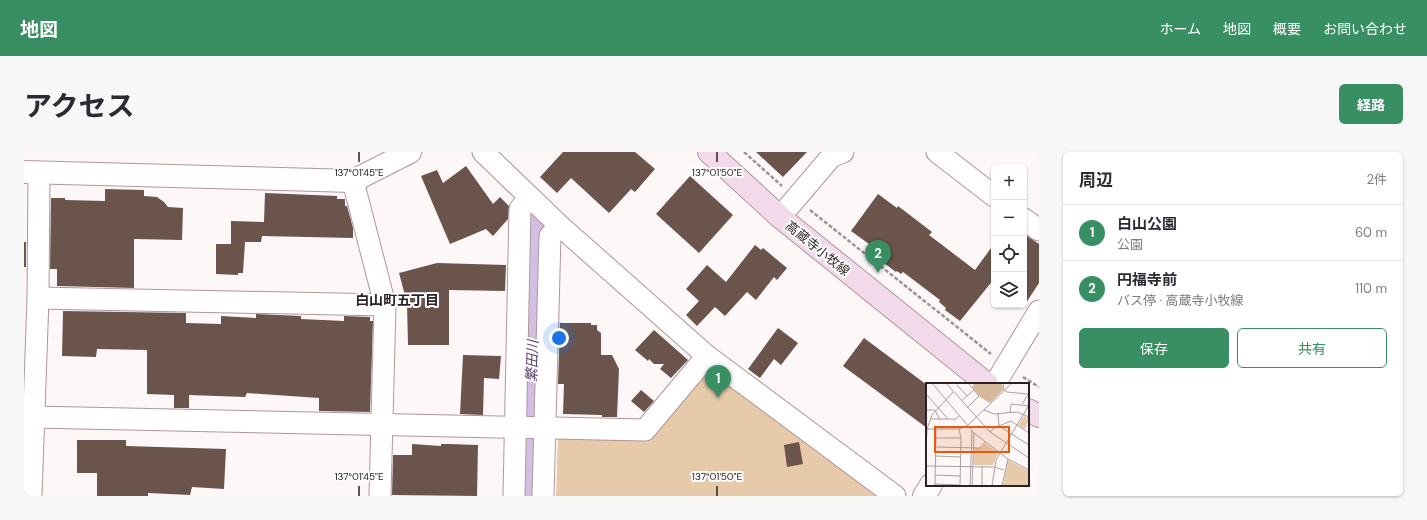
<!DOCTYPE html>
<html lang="ja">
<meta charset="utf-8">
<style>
body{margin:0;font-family:"DM Sans","Noto Sans JP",sans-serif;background:#f7f7f7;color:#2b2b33}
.controls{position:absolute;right:12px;top:12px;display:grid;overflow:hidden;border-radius:6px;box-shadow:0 1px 3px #0004}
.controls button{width:36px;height:36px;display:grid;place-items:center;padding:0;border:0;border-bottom:1px solid #e1e1e2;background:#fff;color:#2b2b33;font:20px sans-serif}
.you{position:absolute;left:535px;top:186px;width:14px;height:14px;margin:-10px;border:3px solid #fff;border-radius:50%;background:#1a73e8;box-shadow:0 0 0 6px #1a73e833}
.badge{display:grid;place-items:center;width:26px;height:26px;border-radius:50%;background:#388f64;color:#fff;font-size:13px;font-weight:700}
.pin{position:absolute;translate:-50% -33px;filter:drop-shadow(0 1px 2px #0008)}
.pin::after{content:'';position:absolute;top:21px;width:14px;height:12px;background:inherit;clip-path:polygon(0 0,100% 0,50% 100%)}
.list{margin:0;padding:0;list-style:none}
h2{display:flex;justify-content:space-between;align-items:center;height:52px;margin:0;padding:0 16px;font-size:17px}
h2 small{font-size:13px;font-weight:400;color:#7c7c81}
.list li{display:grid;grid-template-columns:26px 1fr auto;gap:12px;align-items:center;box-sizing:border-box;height:56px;padding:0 16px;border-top:1px solid #e1e1e2}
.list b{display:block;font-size:15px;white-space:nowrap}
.list p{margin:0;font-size:13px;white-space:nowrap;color:#7c7c81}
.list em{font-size:13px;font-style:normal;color:#7c7c81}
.actions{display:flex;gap:8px;padding:12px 16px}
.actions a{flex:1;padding:9px 0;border:1px solid #388f64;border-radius:6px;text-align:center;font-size:14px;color:#388f64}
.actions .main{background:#388f64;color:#fff}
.icon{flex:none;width:22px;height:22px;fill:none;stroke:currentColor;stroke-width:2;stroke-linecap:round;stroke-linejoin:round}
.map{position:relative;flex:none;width:1015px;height:344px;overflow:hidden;border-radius:6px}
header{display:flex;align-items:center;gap:24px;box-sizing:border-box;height:56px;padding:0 20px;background:#388f64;color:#fff}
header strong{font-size:19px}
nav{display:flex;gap:22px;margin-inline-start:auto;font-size:14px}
.intro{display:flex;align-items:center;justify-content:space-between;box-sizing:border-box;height:96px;padding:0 24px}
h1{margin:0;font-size:28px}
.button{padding:10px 18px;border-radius:6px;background:#388f64;color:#fff;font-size:14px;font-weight:700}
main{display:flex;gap:24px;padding:0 24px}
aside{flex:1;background:#fff;border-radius:6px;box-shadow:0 1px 3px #0004}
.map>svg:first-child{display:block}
.green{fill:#e7caaa}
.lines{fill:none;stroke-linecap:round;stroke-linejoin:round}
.river{stroke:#d3bfe3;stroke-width:34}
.building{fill:#6a544c}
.minor-casing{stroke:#b09699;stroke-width:23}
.tertiary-casing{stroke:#b09699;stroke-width:24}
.secondary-casing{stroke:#b09699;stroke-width:24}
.path{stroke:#9c9495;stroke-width:2.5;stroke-dasharray:4 2;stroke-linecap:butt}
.minor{stroke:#fff;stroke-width:21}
.tertiary{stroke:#fff;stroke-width:22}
.secondary{stroke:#f2daea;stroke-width:22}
.ticks{fill:none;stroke:#2b2122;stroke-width:1.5}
.labels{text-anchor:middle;stroke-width:4;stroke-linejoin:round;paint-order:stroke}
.street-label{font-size:13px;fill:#2b2122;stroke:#fff}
.neighbourhood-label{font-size:14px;font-weight:bold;fill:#2b2122;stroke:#fff}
.water-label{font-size:14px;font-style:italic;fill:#5b3f6f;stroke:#fff}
.inset-road{fill:none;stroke:#a9a1a2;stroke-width:1}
.view{fill:#e8590c;fill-opacity:0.15;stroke:#e8590c;stroke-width:2}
.inset-edge{fill:none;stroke:#2b2122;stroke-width:2}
.ticks-label{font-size:10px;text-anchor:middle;fill:#2b2122;stroke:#fff;stroke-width:4;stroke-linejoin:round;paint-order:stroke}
</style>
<header>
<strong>地図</strong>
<nav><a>ホーム</a><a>地図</a><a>概要</a><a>お問い合わせ</a></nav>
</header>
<div class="intro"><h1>アクセス</h1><a class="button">経路</a></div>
<main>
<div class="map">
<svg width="1015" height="344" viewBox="0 0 1015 344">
<rect width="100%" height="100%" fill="#fdf7f8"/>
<polygon class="green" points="685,211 860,344 532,344 534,281 627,283"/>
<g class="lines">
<polyline class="river" points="503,344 513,73"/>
</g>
<g class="building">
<polygon points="539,0 611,0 631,17 611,40 607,37 585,61 547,26 533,41 516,25"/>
<polygon points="732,0 783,0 759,25"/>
<polygon points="442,14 469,52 476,45 485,54 484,67 469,84 462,77 426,92 397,24 413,18 419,31"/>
<polygon points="666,24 709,63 675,101 632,62"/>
<polygon points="81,37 120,38 120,44 133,45 140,50 144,55 159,56 158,88 110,87 110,136 33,134 33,117 26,117 27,46 41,46 41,48 81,49"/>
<polygon points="241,41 313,44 313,47 321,47 321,54 323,54 329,76 329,86 238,84 237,90 221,90 219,121 214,121 214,123 192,122 192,92 207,92 207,69 240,70"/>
<polygon points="854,42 873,56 874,54 908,80 905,83 951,118 970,92 970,127 936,169 921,158 922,156 915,150 916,148 879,120 877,122 873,119 872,120 848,102 852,97 827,79"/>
<polygon points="1000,82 1015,92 1015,131 1000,154"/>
<rect x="0" y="90" width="2" height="25"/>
<polygon points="731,93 737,98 739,96 763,116 753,128 750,125 732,148 723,140 701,164 691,155 673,174 662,163 675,149 662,137 683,113 702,130"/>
<polygon points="413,111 482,113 481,139 425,138 425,193 384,193 383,151 375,121"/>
<polygon points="39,159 162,161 162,171 197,172 197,164 232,166 232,162 277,164 277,167 320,169 320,164 346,165 346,169 349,169 346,260 295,259 295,246 223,241 221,245 165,243 165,256 150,256 150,243 123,242 123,198 73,197 72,205 38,204"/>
<polygon points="536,171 567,171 567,173 573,173 573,178 577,181 577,203 588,203 595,217 593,265 578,265 578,263 539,262 540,232 534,232"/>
<polygon points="754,176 774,191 757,213 750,207 736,226 724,217"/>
<polygon points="630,178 664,208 647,226 636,217 640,212 630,212 625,207 624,209 611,198"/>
<polygon points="840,186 903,233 903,276 819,214"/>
<polygon points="439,203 477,204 475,227 460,226 459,263 436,262"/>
<polygon points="617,238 630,249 620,260 607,249"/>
<polygon points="53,288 102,288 102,294 202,297 200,337 168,335 166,343 124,341 124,344 73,344 73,321 53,321"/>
<polygon points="775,290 779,312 763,315 760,293"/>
<polygon points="388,292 417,294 417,292 425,292 454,293 453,344 368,343 369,303 388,303"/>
</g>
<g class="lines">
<g class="minor-casing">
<g id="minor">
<polyline points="459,0 536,74 683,204 871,344"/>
<polyline points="913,0 970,44"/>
<polyline points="329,29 361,153 356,344"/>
<polyline points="756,65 807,5 819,0"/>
<polyline points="1000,67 1015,78"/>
<polyline points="14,146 361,153"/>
<polyline points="971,232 1015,159"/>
<polyline points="9,265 621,278 683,204"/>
<polyline points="7,344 14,146 15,21"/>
<polyline points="490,344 496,57 505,46"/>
<polyline points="519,344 526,84 536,74"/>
</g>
</g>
<g class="tertiary-casing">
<g id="tertiary">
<polyline points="0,20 329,29 386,0"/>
<polyline points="900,344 907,333"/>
</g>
</g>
<g class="secondary-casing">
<g id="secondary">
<polyline points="685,0 756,65 963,232"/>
<polyline points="1004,258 1015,264"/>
</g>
</g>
<g class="path">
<polyline points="720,0 758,34"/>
<polyline points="786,58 967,202"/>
<polyline points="999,225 1015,235"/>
</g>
<use href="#minor" class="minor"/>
<use href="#tertiary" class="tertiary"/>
<use href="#secondary" class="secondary"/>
</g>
<path class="ticks" d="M335,0v10M693,0v10M335,334v10M693,334v10"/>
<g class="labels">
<g class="street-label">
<text transform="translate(794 96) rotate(39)" y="5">高蔵寺小牧線</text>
</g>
<g class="neighbourhood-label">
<text x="373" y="153">白山町五丁目</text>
</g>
<g class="water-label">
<text transform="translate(508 209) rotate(-88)" y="5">繁田川</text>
</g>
</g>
<g transform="translate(902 231)">
<rect width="103" height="103" fill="#fdf7f8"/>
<path d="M98,33l5,2 -4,11 -7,-4zM59,60l13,10 -5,12h-20l1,-17h7zM82,77l21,11v15h-26z" fill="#e7caaa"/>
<path d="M49,0h27l1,7 -13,13 -10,-6 -8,-10z" fill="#d6b99a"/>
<path class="inset-road" d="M6,0l42,50 34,26 21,11M20,0l44,49 39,26M77,0l1,7 3,2 21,2M31,2l10,11M0,11l22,25M35,18l13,-11M96,21l7,-11M41,25l12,-12 -11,-13M0,27h9l5,10M58,27l10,4 23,-2 12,5M84,30l1,-9 18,2M72,31l1,12 30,19M4,36h26l3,-3M1,46h32l8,-3 45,-43M33,46l2,9 -1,48M64,49l4,-4 17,-7 18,12M10,55h25M10,64l44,1 5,-6M0,67l1,-21 5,-14 21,-23M10,73l25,1M0,83l68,1 10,3M9,92l25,1M9,101l25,1M9,103l1,-57M44,103l2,-55M46,103l2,-53M56,103v-19M66,103l4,-26 33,-55M76,103l6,-27"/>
<path class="view" d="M9,44h74v25h-74z"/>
<rect width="103" height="103" class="inset-edge"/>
</g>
<g class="ticks-label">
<text x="335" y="24">137°01'45"E</text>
<text x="693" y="24">137°01'50"E</text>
<text x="335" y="328">137°01'45"E</text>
<text x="693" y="328">137°01'50"E</text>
</g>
</svg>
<div class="controls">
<button>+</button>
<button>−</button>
<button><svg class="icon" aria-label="locate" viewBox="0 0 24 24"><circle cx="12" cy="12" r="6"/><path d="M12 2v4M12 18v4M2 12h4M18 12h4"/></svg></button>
<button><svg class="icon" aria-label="layers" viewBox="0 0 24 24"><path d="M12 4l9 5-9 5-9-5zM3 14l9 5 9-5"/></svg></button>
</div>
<div class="you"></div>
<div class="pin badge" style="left:694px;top:246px">1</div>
<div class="pin badge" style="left:854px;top:121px">2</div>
</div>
<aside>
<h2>周辺<small>2件</small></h2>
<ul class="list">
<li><span class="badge">1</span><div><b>白山公園</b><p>公園</p></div><em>60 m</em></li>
<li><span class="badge">2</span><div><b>円福寺前</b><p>バス停 · 高蔵寺小牧線</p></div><em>110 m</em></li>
</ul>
<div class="actions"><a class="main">保存</a><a>共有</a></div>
</aside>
</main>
